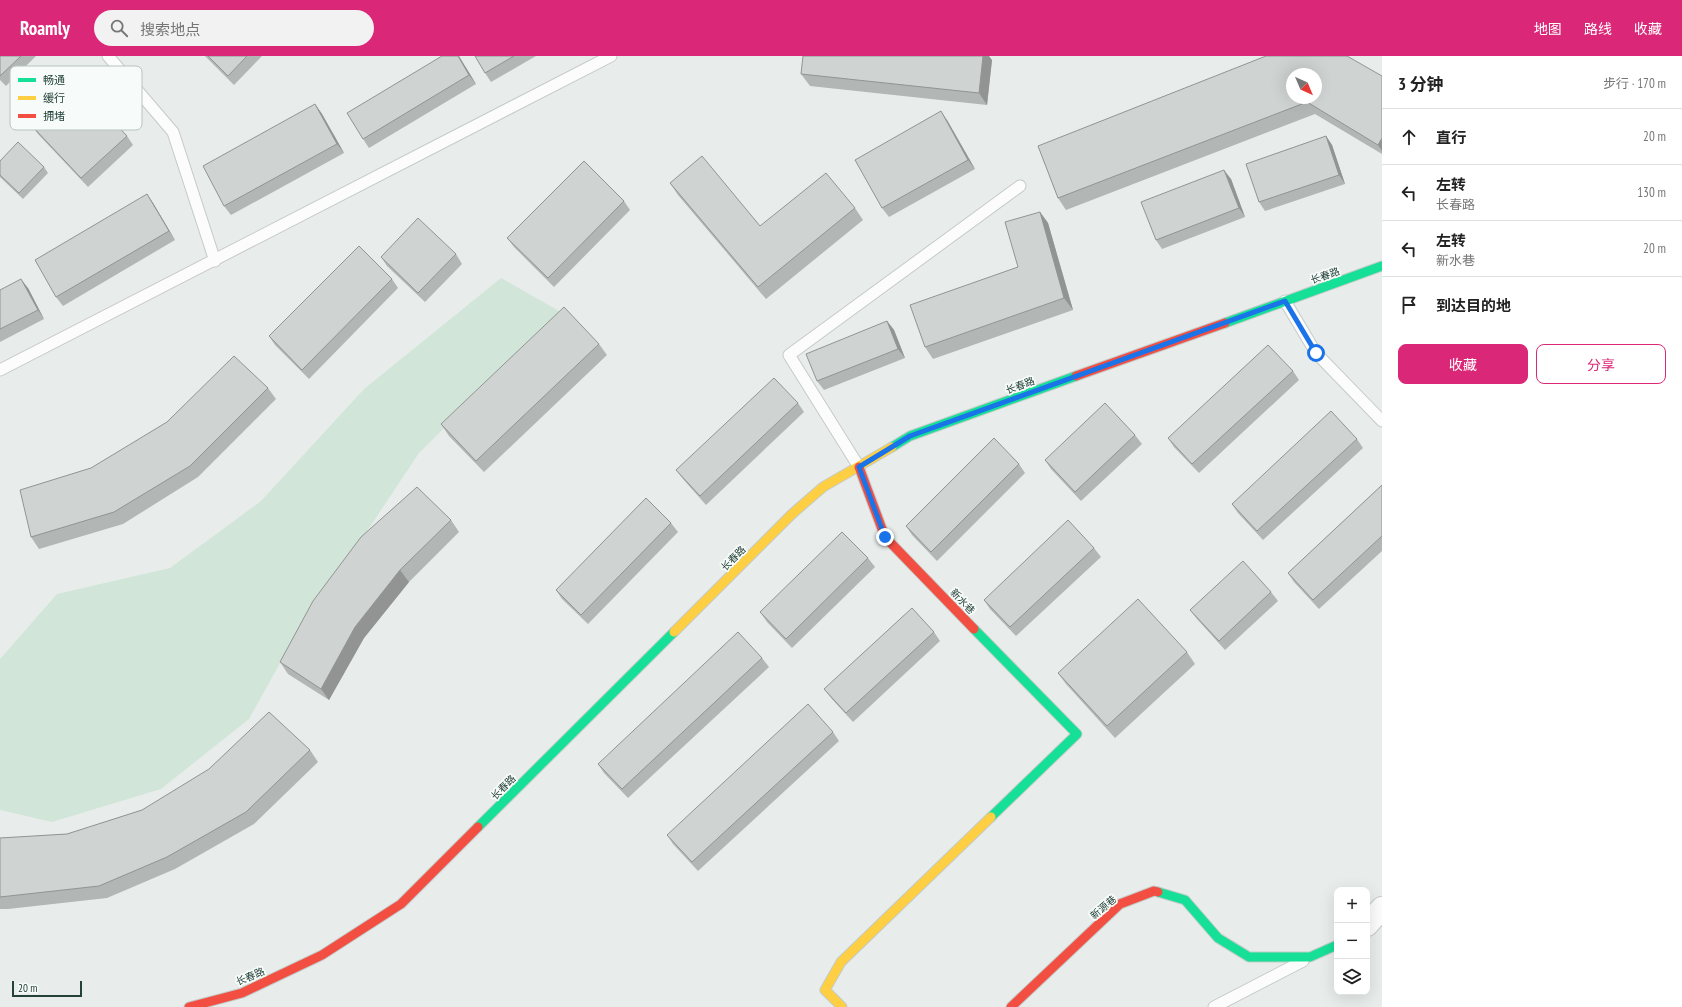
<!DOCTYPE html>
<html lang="zh">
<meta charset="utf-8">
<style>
body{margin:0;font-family:"PT Sans Narrow","Noto Sans SC",sans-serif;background:#f2f2f2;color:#222}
.controls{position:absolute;right:12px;bottom:12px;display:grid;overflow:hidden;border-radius:8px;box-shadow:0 4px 16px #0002}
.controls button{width:36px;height:36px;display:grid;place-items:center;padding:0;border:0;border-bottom:1px solid #e0e0e0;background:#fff;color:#222;font:20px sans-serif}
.compass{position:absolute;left:1286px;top:12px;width:36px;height:36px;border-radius:50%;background:#fff;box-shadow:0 4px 16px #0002;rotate:136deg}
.scale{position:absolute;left:12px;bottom:10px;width:70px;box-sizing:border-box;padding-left:4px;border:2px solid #24423a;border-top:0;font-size:11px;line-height:14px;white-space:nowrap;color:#24423a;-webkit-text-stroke:3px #f7fbf9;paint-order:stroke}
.stop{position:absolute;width:12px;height:12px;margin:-9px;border:3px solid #1a73e8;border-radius:50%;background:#fff}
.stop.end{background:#1a73e8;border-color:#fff;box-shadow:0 1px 4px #0008}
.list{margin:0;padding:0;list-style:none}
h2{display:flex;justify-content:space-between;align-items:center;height:52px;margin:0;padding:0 16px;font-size:17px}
h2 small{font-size:13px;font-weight:400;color:#767676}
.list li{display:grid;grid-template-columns:26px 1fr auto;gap:12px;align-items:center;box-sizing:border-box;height:56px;padding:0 16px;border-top:1px solid #e0e0e0}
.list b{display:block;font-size:15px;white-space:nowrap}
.list p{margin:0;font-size:13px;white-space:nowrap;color:#767676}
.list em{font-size:13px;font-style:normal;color:#767676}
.actions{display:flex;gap:8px;padding:12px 16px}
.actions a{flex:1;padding:9px 0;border:1px solid #db2777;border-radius:8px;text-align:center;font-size:14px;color:#db2777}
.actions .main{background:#db2777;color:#fff}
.icon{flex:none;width:22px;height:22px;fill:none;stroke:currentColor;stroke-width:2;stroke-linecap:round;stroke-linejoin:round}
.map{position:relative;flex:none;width:1382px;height:951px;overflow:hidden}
header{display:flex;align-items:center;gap:24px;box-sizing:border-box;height:56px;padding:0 20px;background:#db2777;color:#fff}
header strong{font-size:19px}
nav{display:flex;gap:22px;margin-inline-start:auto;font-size:14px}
.search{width:280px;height:36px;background:#f2f2f2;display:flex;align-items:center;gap:10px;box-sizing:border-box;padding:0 14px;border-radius:22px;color:#767676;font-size:15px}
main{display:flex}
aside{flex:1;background:#fff}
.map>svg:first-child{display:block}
.green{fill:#d1e6d8}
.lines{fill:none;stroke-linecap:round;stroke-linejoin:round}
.lane-casing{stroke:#c5cac8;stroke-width:13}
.street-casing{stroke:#c5cac8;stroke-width:24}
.fast-casing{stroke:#c3cbc8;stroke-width:11}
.slow-casing{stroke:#c3cbc8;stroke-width:11}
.jam-casing{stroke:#c3cbc8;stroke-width:11}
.lane{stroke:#fcfcfc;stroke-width:11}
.street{stroke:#fcfcfc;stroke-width:22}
.fast{stroke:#16e098;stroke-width:9}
.slow{stroke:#ffcf43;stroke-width:9}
.jam{stroke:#f24e42;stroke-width:9}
.wall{fill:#b2b6b5}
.shaded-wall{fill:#919493}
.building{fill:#cfd4d2;stroke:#919493;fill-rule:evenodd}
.route{stroke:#1a73e8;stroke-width:5}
.labels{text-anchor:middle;stroke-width:3.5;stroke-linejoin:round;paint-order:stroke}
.street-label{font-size:10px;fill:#24423a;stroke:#f7fbf9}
.key{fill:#f7fbf9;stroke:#b8c4c0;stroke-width:1}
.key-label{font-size:11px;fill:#24423a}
</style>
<header>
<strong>Roamly</strong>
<div class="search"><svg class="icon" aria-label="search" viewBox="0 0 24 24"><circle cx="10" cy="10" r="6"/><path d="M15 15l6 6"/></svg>搜索地点</div>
<nav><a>地图</a><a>路线</a><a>收藏</a></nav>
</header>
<main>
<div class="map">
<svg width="1382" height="951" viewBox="0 0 1382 951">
<rect width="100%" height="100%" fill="#e8edeb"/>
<polygon class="green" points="501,222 561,256 419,397 284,600 249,663 161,733 52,766 0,754 0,603 57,538 170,512 261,445 364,333"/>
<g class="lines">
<g class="lane-casing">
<g id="lane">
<polyline points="108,0 173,76 215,205"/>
<polyline points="1285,245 1316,297 1382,365"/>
<polyline points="0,314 611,0"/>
<polyline points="859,411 789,299 1020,130"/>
<polyline points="1214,951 1303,905"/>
</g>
</g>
<g class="street-casing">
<polyline id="street" points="1367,869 1382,852"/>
</g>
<g class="fast-casing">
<g id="fast">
<polyline points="1225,267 1382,210"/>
<polyline points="892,391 910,380 1076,320"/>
<polyline points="974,573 1077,678 991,761"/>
<polyline points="478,771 674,576"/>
<polyline points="1158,836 1185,844 1218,882 1249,901 1310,901 1337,889"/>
</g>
</g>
<g class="slow-casing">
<g id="slow">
<polyline points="674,576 792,458 823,431 892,391"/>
<polyline points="842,951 825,934 841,906 991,761"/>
</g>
</g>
<g class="jam-casing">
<g id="jam">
<polyline points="1076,320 1225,267"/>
<polyline points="859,411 885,481 974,573"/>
<polyline points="189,951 242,937 322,899 401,848 478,771"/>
<polyline points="1011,951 1120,848 1154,835 1158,836"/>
</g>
</g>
<use href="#lane" class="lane"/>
<use href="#street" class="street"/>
<use href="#fast" class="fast"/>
<use href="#slow" class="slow"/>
<use href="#jam" class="jam"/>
</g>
<g class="wall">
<polygon points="0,0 36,0 6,30 0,24"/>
<polygon points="205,0 262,0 234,29"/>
<polygon points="459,0 476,28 369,92 363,83"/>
<polygon points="475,0 536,0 491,26 485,17"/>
<polygon points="992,4 987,49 810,30 801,18"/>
<polygon points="1382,20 1382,98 1315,58 1066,154 1058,142 1038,90"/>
<polygon points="315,48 322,58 344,97 231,159 224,150"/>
<polygon points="947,64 975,113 889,161 882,152"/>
<polygon points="31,69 127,80 133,89 88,131 38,78"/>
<polygon points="1326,80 1332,89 1345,128 1265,155 1259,146"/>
<polygon points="0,105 44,111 48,117 23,143 0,121"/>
<polygon points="1231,123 1245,161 1162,193 1156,184"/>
<polygon points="670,127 760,170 855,152 863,164 766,243 678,139"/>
<polygon points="147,138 153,147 175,184 63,250 56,241"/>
<polygon points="624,145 630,154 554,231 514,191 507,182"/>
<polygon points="1040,156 1048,167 1073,254 933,303 925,291 1018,211"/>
<polygon points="456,198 462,208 425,246 387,210 381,201"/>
<polygon points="392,223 398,232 309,323 275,289 269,280"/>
<polygon points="28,232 44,263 0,286 0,234"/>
<polygon points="887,265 894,274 905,302 824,334 817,325"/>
<polygon points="599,288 607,299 484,416 449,380 441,368"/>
<polygon points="1293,315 1299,324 1199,417 1174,391 1168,382"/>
<polygon points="268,332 276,343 198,421 123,468 39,493 31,481 91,412"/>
<polygon points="798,347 804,356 706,449 683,423 676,414"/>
<polygon points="1135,379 1142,388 1081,445 1051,413 1045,404"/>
<polygon points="1357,383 1363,392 1263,484 1238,457 1232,448"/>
<polygon points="1019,408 1025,417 937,505 912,479 906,470"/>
<polygon points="1382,429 1382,495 1319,553 1294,526 1288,517"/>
<polygon points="451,464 459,476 409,526 364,582 329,644 288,618 280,606"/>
<polygon points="671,467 678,476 588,568 562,543 556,534"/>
<polygon points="1094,492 1101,501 1016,580 990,553 984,544"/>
<polygon points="868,502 875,511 792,592 767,566 760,556"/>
<polygon points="1271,536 1278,545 1225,594 1197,563 1190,554"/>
<polygon points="934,576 940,585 853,666 831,642 824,633"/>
<polygon points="1187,596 1195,608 1115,682 1066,628 1058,617"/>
<polygon points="762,602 769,611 628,742 604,717 598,708"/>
<polygon points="833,676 839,685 698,815 673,788 667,779"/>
<polygon points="310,694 318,706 254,768 175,813 107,842 8,853 0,853 0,782 67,778 142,754"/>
</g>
<g class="shaded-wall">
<polygon points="458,0 459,0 460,2 476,28 469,19"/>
<polygon points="983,0 989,0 992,4 987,49 979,37"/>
<polygon points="315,48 322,58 344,97 337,88"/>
<polygon points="941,55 947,64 975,113 968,104"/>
<polygon points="1326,80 1332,89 1345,128 1339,119"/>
<polygon points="1382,82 1382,95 1378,89"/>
<polygon points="1224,114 1231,123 1245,161 1239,152"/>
<polygon points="147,138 153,147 175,184 169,175"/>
<polygon points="1040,156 1048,167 1073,254 1064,242"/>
<polygon points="21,223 28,232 44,263 38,254"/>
<polygon points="887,265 894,274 905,302 898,293"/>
<polygon points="400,514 409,526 364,582 329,644 321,633 355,571"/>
</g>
<g class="building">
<polygon points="0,0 21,0 0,20"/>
<polygon points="208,0 247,0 228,20"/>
<polygon points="442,0 458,0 469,19 363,83 347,57"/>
<polygon points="475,0 514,0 485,17"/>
<polygon points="803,0 983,0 979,37 801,18"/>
<path d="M1266,0h81l35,20v62l-4,7 -71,-43 -249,96 -20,-52zM1292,18h24v24h-24z"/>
<polygon points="76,26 127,80 81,122 31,69"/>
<polygon points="315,48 337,88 224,150 203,110"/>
<polygon points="941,55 968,104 882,152 855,104"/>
<polygon points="1326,80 1339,119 1259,146 1246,108"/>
<polygon points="18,86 44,111 19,137 0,119 0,105"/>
<polygon points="702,100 760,170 826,117 855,152 758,231 670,127"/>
<polygon points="584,105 624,145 548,222 507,182"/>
<polygon points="1224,114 1239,152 1156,184 1141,146"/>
<polygon points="147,138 169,175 56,241 35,204"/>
<polygon points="1040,156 1064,242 925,291 910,249 1018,211 1005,166"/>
<polygon points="418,162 456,198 418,237 381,201"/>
<polygon points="359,190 392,223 302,314 269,280"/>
<polygon points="21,223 38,254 0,273 0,234"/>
<polygon points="564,251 599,288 476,405 441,368"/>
<polygon points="887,265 898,293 817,325 806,298"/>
<polygon points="1268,289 1293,315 1192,408 1168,382"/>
<polygon points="234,300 268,332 190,410 114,456 31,481 20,434 91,412 167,366"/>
<polygon points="774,322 798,347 700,440 676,414"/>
<polygon points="1105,347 1135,379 1075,436 1045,404"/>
<polygon points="1331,355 1357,383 1257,475 1232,448"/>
<polygon points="994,382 1019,408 931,496 906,470"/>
<polygon points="1382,429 1382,480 1313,544 1288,517"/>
<polygon points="417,431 451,464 400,514 355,571 321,633 280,606 313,545 361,481"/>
<polygon points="646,442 671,467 581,559 556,534"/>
<polygon points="1068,464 1094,492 1010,571 984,544"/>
<polygon points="842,476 868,502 786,583 760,556"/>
<polygon points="1243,505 1271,536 1219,585 1190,554"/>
<polygon points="1138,543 1187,596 1107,670 1058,617"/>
<polygon points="912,552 934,576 846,657 824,633"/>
<polygon points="738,576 762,602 622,733 598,708"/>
<polygon points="808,648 833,676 692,806 667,779"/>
<polygon points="269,656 310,694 246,756 167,801 99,830 0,841 0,782 67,778 142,754 209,713"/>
</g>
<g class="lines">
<polyline class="route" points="885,481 859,411 910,380 1285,245 1316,297"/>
</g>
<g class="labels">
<g class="street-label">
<text transform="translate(1325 219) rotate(-19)" y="4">长春路</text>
<text transform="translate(1020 329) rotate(-20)" y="4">长春路</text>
<text transform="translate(733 502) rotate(-45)" y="4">长春路</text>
<text transform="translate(963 545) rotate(46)" y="4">新水巷</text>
<text transform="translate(503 731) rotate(-45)" y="4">长春路</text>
<text transform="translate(1103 851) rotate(-40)" y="4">新源巷</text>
<text transform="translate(250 920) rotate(-23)" y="4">长春路</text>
</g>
</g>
<rect x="10" y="10" width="132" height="64" rx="6" class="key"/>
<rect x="18" y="22" width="18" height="4" fill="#16e098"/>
<rect x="18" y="40" width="18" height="4" fill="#ffcf43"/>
<rect x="18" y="58" width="18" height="4" fill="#f24e42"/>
<g class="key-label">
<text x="43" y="28">畅通</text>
<text x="43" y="46">缓行</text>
<text x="43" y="64">拥堵</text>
</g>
</svg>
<div class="controls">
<button>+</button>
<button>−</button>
<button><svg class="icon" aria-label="layers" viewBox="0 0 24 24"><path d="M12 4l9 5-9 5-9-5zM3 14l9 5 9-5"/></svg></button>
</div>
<svg class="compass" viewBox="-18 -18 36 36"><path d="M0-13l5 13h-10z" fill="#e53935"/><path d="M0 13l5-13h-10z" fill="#767676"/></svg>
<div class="scale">20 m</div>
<div class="stop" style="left:1316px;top:297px"></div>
<div class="stop end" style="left:885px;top:481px"></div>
</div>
<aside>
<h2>3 分钟<small>步行 · 170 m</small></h2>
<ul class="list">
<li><svg class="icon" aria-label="ahead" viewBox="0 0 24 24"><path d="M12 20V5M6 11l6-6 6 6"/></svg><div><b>直行</b></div><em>20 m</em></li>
<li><svg class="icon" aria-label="left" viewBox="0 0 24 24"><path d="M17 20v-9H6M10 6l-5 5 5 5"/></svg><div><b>左转</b><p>长春路</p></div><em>130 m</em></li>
<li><svg class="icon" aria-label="left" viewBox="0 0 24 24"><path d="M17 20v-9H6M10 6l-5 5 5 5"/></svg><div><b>左转</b><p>新水巷</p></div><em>20 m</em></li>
<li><svg class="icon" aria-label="arrive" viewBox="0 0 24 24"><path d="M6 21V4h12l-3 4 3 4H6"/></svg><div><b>到达目的地</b></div></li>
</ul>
<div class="actions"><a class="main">收藏</a><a>分享</a></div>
</aside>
</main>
